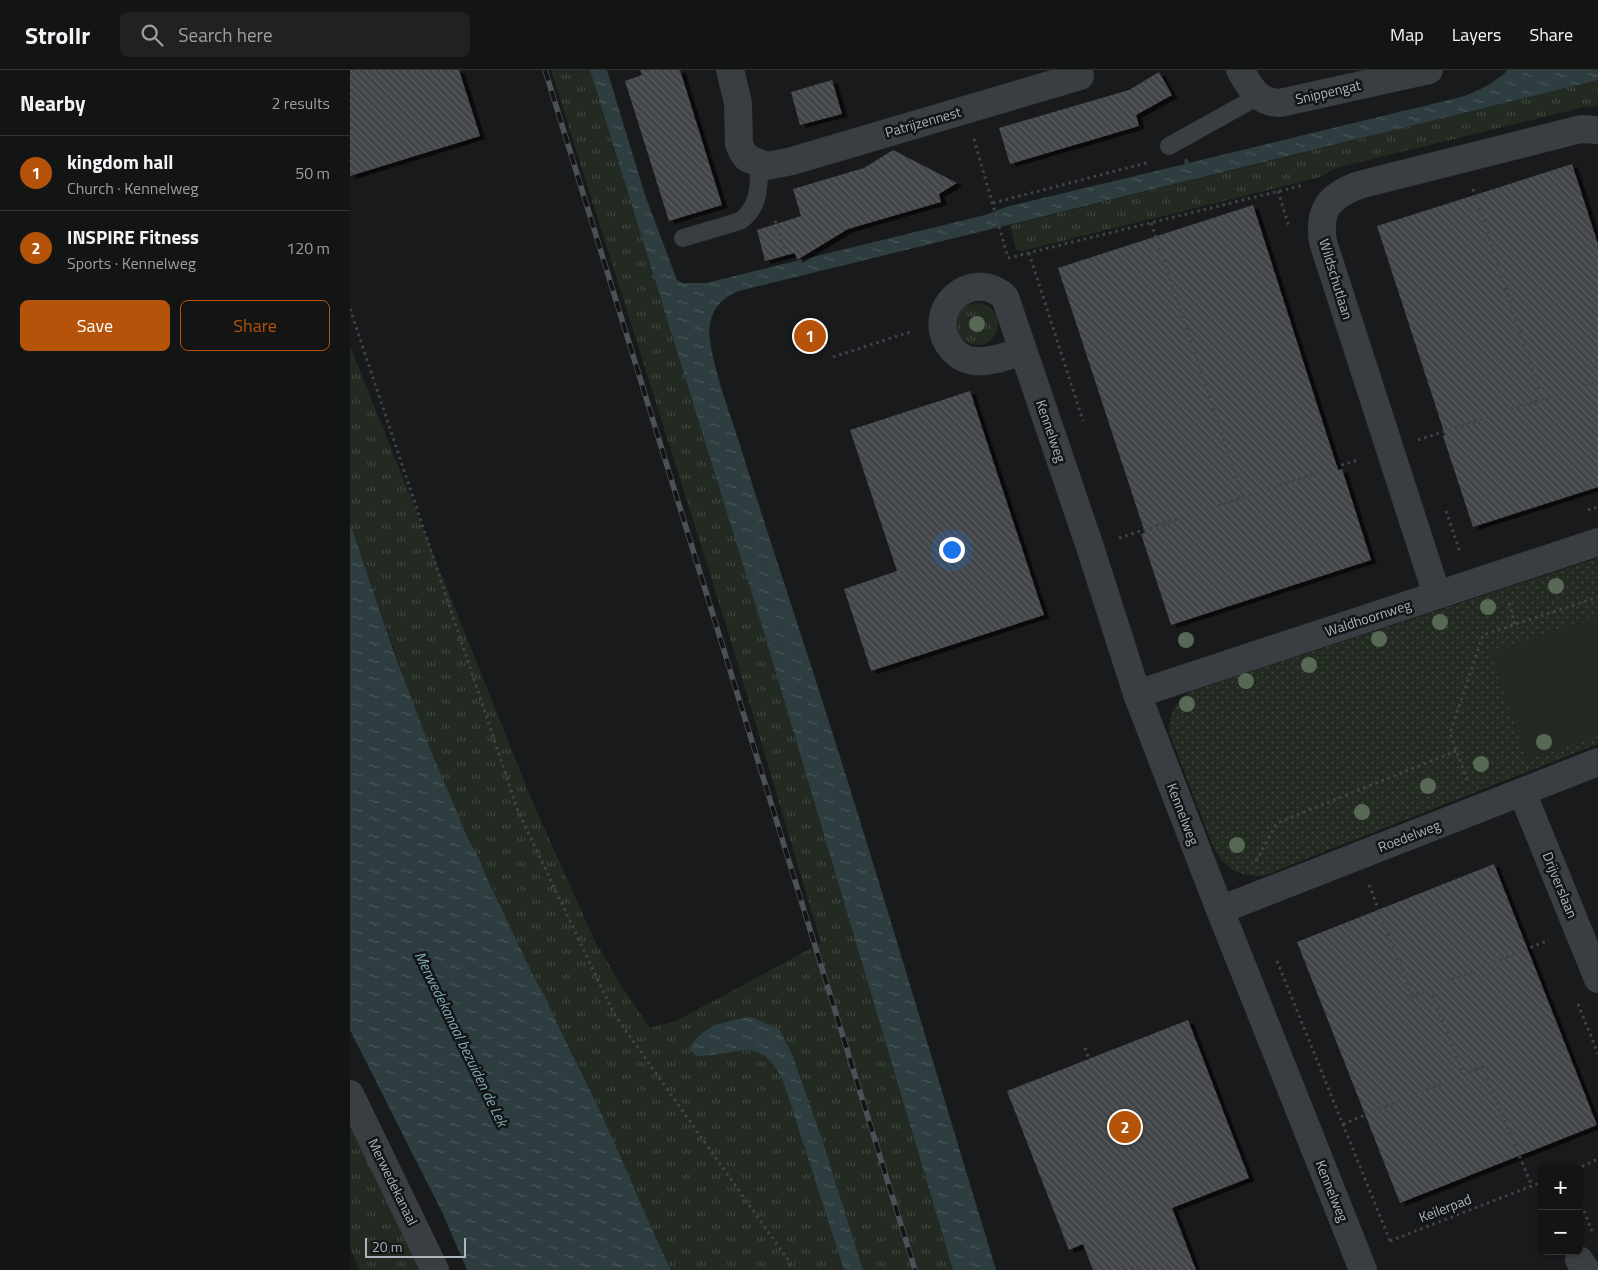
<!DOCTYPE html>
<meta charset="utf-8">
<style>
body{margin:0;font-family:"Titillium Web",sans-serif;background:#202122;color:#f1f3f6}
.controls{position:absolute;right:15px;bottom:15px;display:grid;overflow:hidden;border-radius:8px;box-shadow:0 1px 4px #0004}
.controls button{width:45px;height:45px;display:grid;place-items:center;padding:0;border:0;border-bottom:1px solid #323334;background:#131414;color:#f1f3f6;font:25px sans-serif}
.scale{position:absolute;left:15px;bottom:12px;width:101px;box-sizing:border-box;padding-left:5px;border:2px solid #abb5bb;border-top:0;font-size:14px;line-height:18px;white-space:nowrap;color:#abb5bb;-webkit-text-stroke:4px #141516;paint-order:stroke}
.you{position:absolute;left:601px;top:479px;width:18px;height:18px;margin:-12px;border:4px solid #fff;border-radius:50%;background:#1a73e8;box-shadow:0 0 0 8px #1a73e833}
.badge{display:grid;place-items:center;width:32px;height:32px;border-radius:50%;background:#b45309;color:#fff;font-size:16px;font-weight:700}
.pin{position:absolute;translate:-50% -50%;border:2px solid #fff;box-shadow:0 1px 5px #0006}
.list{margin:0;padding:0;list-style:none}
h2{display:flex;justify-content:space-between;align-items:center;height:65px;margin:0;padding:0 20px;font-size:21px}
h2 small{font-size:16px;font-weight:400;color:#9d9ea0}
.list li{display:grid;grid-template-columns:32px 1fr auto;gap:15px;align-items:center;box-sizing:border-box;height:75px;padding:0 20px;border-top:1px solid #323334}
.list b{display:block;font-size:19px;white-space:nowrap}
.list p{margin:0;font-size:16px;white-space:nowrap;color:#9d9ea0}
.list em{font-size:16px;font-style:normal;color:#9d9ea0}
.actions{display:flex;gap:10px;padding:15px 20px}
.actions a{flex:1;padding:11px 0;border:1px solid #b45309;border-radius:8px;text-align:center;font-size:18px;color:#b45309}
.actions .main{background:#b45309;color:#fff}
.icon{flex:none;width:28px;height:28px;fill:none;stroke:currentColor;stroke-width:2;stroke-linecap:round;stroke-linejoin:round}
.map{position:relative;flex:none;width:1248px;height:1200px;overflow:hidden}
header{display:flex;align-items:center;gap:30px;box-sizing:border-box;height:70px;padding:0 25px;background:#131414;border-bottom:1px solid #323334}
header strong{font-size:24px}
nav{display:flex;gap:28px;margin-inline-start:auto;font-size:18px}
.search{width:350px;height:45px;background:#202122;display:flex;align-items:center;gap:12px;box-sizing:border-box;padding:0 18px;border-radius:8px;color:#9d9ea0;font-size:19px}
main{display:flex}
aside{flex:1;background:#131414}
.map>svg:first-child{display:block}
.grass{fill:url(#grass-tufts)}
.park{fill:url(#park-dots)}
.pitch{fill:#222a21}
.water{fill:url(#water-ripples)}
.building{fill:url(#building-back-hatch);filter:url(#shadow)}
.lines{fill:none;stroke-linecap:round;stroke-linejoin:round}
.path{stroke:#404448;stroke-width:3;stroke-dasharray:2.5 4;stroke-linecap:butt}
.lane{stroke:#3a3d41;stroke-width:18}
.street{stroke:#3a3d41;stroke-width:28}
.rail-casing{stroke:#4d5156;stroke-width:5.5}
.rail{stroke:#141516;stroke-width:4;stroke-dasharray:11;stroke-linecap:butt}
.tree{fill:#576854}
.labels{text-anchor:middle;stroke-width:5;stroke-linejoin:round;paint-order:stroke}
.street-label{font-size:14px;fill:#abb5bb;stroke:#141516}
.water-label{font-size:15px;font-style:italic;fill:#82adb7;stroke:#141516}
</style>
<header>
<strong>Strollr</strong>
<div class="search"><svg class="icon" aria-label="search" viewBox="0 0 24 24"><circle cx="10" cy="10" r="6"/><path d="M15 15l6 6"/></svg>Search here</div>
<nav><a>Map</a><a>Layers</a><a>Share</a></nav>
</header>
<main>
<aside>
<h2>Nearby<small>2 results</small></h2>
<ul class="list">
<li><span class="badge">1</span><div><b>kingdom hall</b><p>Church · Kennelweg</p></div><em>50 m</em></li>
<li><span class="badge">2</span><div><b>INSPIRE Fitness</b><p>Sports · Kennelweg</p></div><em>120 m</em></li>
</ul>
<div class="actions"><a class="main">Save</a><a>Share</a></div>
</aside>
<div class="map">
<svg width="1248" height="1200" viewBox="0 0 1248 1200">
<defs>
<pattern id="grass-tufts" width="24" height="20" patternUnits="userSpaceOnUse" patternTransform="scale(1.25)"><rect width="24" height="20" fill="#222a21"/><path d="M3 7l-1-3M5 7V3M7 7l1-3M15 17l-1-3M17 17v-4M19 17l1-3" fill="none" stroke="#3f473f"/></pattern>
<pattern id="park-dots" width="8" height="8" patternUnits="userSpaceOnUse" patternTransform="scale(1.25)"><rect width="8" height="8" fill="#222a21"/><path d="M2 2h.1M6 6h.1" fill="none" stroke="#3f473f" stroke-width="1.8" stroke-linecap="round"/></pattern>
<pattern id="water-ripples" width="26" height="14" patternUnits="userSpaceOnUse" patternTransform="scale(1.25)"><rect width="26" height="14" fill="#2e3d40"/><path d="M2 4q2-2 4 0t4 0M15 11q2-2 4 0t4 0" fill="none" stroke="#4a575a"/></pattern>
<pattern id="building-back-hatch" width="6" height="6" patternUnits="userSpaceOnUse" patternTransform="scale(1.25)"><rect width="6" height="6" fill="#434548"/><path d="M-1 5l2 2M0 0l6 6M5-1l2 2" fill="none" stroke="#5b5e60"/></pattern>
<filter id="shadow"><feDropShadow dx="5.5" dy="3" stdDeviation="0" flood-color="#0009"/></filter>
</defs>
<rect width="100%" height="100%" fill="#191a1b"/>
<g class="grass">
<path d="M201,0h39l175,566 188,634h-90l-40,-128 -31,-88 -65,-34 -21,10 -12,9 2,17c41,1 63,-24 87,25l61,189h-173c-25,-52 -46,-105 -70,-157 -17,-39 -39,-77 -56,-117l-10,-17 -89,-190 -29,-74 -60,-172 -7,-20v-177l183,457 62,138 27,46 28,41 26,-7 145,-78 -94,-315z"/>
<polygon points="1248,10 1248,36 1234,37 986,98 970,107 672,181 666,179 660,155"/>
<circle cx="627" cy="254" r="21"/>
<polygon points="0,1043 76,1200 9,1200 0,1177"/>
</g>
<path class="park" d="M1248,488v186l-335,132c-27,-1 -36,-5 -50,-29l-44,-115c1,-19 4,-28 20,-40z"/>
<polygon class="pitch" points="1248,547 1248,665 1177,690 1140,583"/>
<g class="water">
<path d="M240,0h17l38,125 32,85 5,3h24l279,-68 21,-8 179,-43 -1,-4 3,-2 2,5 272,-66c18,-6 33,-14 47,-27h90v10l-859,211c-22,8 -32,26 -29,49 4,32 20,73 30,105 24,78 50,155 75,233 63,196 121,395 181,592h-43l-188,-634z"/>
<path d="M0,453l44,129 39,104 35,82 11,20 9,22 47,99 10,17c17,40 38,78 56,117 24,52 45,105 70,157h-204l-24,-56 -93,-184z"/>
<path d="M401,947l28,12 13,25 31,88 40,128h-19l-61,-189c-24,-49 -46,-24 -87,-25l-7,-7c12,-23 37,-29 62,-32z"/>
</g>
<g class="building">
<polygon points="0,0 109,0 130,66 0,106"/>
<polygon points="290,0 330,0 372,135 319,151 275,11 292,5"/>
<polygon points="809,2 822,25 786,45 789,56 660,94 649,58 779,20"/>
<polygon points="482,10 492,44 450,55 441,22"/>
<polygon points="543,80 607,113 589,124 591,132 498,159 447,190 445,183 415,191 407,160 451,146 443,119 514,98"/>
<polygon points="1222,94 1248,174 1248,417 1123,457 1093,366 1095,365 1027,156"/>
<polygon points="903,135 988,400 992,399 1021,490 821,555 791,464 795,463 708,198"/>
<polygon points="620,321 694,545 521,601 494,519 547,501 500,360"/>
<polygon points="1144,794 1247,1055 1050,1133 947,872"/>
<polygon points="838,950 899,1108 822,1138 846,1200 743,1200 733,1174 719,1180 657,1021"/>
</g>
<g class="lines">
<g class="path">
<polyline points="624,69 658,188"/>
<polyline points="1123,119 1192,329"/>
<polyline points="928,121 939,157"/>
<polyline points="643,133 800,92"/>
<polyline points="425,151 435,181"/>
<polyline points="801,153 893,427"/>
<polyline points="679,183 733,351"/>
<polyline points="658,188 954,115"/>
<polyline points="0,239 168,741 264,944 438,1190 442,1200"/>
<polyline points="483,287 563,261"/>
<polyline points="1068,370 1248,311"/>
<polyline points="1238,440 1248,437"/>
<polyline points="1096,441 1110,482"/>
<polyline points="769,468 1010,389"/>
<polyline points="1159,533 1165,554"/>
<polyline points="1117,710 1100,663 1133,565 1248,527"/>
<polyline points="906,791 927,753 1106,681"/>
<polyline points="1019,815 1062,926 1199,870"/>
<polyline points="927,891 1040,1171"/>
<polyline points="1081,919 1113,1005"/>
<polyline points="1228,934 1248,984"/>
<polyline points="735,978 739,989"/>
<polyline points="993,1054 1132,997 1182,1116"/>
<polyline points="1226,1099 1248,1089"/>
<polyline points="1229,1129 1242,1161"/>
<polyline points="1040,1171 1192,1112"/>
</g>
<g class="lane">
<polyline points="819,76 907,27"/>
<path d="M333,168l57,-17c20,-14 19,-35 19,-57"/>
</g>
<g class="street">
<polyline points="380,0 388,33 389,74 392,81 397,88 417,96 442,91 730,6 726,0"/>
<path d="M890,0c10,17 18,33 40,33l149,-33"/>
<path d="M673,281c-14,4 -32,12 -48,10 -9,-1 -17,-5 -23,-12 -31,-37 19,-83 53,-52l85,250 47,147 83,216 143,360"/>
<path d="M1087,525l-114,-353c-5,-32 6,-46 36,-57l222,-56 17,1"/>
<polyline points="787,624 1248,472"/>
<polyline points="1172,722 1248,909"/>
<polyline points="870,840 1248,692"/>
<polyline points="0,1024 85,1200"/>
<polyline points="1229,1190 1236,1200"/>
</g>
<g class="rail-casing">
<polyline id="rail" points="195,0 565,1200"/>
</g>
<use href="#rail" class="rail"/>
</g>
<g class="tree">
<circle cx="627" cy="254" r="8"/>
<circle cx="1206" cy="516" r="8"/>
<circle cx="1138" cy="537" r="8"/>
<circle cx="1090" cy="552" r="8"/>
<circle cx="1029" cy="569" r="8"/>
<circle cx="836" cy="570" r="8"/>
<circle cx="959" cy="595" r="8"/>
<circle cx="896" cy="611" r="8"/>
<circle cx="837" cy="634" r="8"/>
<circle cx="1194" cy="672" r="8"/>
<circle cx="1131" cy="694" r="8"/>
<circle cx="1078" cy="716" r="8"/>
<circle cx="1012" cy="742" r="8"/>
<circle cx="887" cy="775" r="8"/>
</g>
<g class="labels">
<g class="street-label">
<text transform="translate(978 22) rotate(-13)" y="5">Snippengat</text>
<text transform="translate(573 52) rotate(-16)" y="5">Patrijzennest</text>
<text transform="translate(986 209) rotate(73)" y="5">Wildschutlaan</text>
<text transform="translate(701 361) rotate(71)" y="5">Kennelweg</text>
<text transform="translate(1018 548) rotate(-18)" y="5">Waldhoornweg</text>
<text transform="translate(833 744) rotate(69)" y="5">Kennelweg</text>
<text transform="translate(1059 766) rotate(-21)" y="5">Roedelweg</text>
<text transform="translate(1210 815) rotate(68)" y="5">Drijverslaan</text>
<text transform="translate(43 1112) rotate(64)" y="5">Merwedekanaal</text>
<text transform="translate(982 1121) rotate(68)" y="5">Kennelweg</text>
<text transform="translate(1095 1138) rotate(-21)" y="5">Keilerpad</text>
</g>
<g class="water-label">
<text transform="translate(111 969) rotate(64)" y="5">Merwedekanaal bezuiden de Lek</text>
</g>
</g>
</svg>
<div class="controls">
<button>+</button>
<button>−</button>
</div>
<div class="scale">20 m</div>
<div class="you"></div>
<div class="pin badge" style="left:460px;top:266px">1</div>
<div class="pin badge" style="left:775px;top:1057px">2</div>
</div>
</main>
